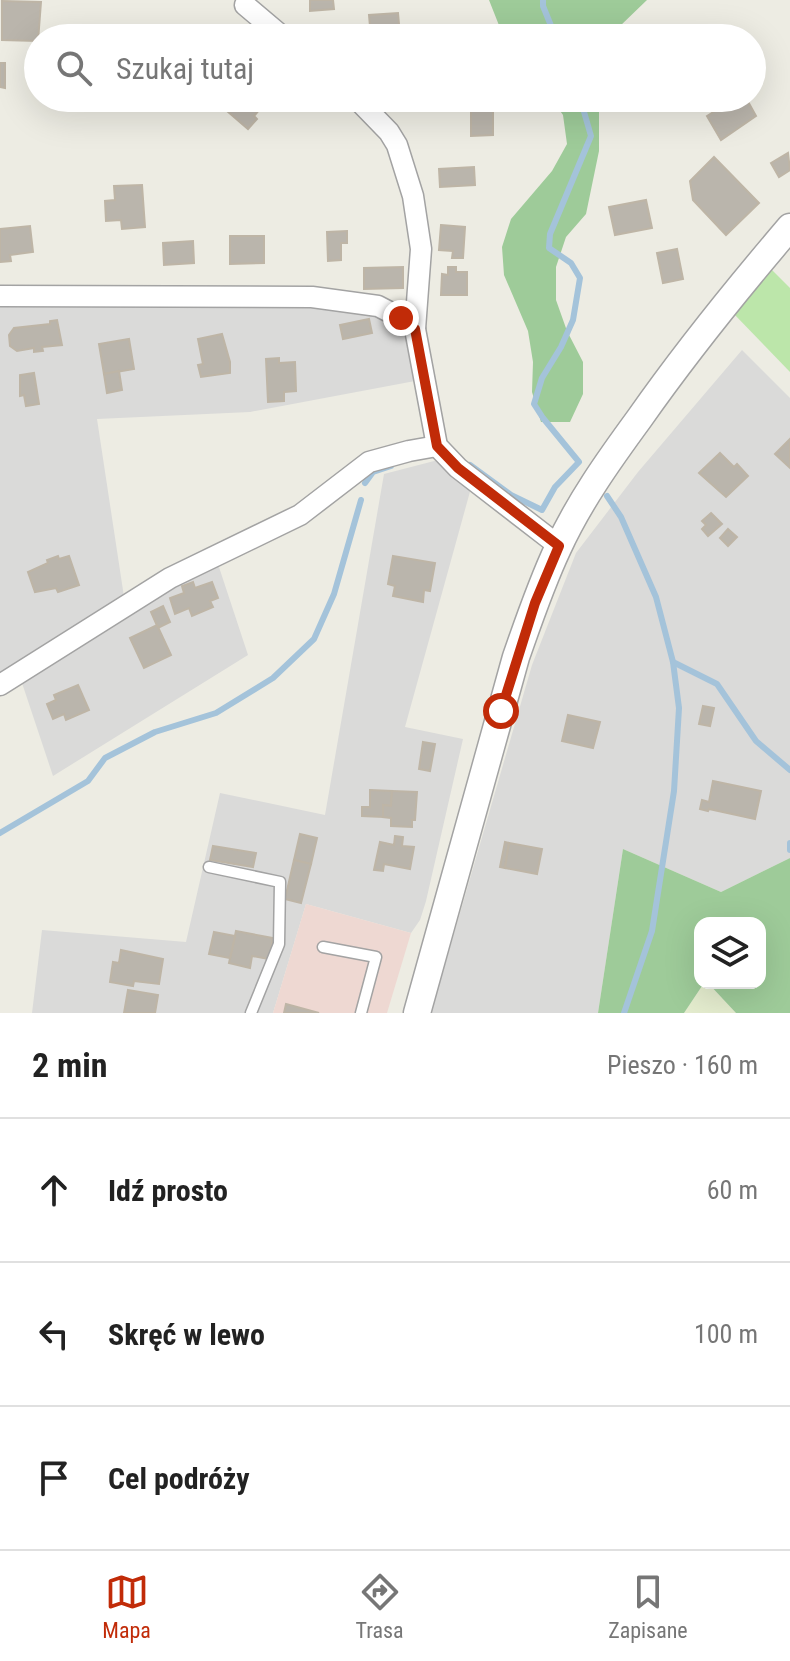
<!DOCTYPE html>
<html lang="pl">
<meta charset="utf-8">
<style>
body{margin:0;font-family:"Roboto Condensed",sans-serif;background:#f6f6f6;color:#222}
.controls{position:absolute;right:24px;bottom:24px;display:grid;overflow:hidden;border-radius:16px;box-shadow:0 8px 32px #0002}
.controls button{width:72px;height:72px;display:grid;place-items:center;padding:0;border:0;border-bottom:2px solid #e0e0e0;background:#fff;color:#222;font:40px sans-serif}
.stop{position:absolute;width:24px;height:24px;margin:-18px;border:6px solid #c12b08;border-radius:50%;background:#fff}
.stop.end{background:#c12b08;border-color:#fff;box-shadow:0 2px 8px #0008}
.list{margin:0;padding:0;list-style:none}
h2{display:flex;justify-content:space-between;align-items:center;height:104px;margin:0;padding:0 32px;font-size:34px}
h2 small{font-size:26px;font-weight:400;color:#767676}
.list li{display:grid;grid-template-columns:52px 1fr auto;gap:24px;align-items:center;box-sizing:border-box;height:144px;padding:0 32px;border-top:2px solid #e0e0e0}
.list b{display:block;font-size:30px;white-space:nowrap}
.list em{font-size:26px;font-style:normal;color:#767676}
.icon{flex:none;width:44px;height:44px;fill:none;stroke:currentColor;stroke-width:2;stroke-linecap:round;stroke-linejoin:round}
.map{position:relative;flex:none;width:790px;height:1013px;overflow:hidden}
.search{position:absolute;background:#fff;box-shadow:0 8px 32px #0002;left:24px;right:24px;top:24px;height:88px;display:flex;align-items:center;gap:20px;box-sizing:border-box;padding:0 28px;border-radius:44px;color:#767676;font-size:30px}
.sheet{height:536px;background:#fff}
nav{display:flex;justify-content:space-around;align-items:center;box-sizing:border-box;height:112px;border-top:2px solid #e0e0e0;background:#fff;font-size:22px;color:#767676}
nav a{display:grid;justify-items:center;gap:4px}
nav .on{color:#c12b08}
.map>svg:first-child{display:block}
.residential{fill:#dadad9}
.commercial{fill:#eed8d2}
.farmland{fill:#e4ecce}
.grass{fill:#bce6aa}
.forest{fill:#9ecb99}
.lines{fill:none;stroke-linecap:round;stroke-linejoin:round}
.stream{stroke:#a4c3da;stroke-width:6}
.building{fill:#bab5ac;stroke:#beb5a6;stroke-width:2}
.service-casing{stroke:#a3a3a3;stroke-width:13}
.minor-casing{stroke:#a3a3a3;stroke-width:23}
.tertiary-casing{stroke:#a3a3a3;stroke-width:29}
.service{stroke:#fff;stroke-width:10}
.minor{stroke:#fff;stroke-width:20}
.tertiary{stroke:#fff;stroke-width:26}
.route{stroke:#c12b08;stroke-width:10}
</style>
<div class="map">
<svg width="790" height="1013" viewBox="0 0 790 1013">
<rect width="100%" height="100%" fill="#edece3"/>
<g class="residential">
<polygon points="0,302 298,303 375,314 406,334 415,381 250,412 97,419 126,610 217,561 248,655 53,776 22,683 0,696"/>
<polygon points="742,350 790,398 790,858 721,892 623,849 598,1013 431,1013 532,665 576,553 638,472"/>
<polygon points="438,460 471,488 405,727 463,739 426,901 420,920 411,933 306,904 273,1013 32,1013 42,930 186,942 220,793 325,815 384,474"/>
</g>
<polygon class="commercial" points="306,904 411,933 387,1013 273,1013"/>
<polygon class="farmland" points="704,983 708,983 736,1013 684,1013"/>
<polygon class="grass" points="771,269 790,288 790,372 732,312"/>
<g class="forest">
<polygon points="489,0 647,0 619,27 613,38 504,38"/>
<polygon points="551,98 599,98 599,151 586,214 566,237 556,267 556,300 567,331 583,362 583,394 570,422 541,422 532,392 533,362 528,331 504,275 502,247 511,219 552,171 567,144 563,115"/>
<polygon points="623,849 721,892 790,858 790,1013 736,1013 708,983 760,983 760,923 700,923 700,983 704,983 684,1013 598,1013"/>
</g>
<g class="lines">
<g class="stream">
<polyline points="543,0 543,6 556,38"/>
<polyline points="470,465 511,495 542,510 555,487 579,462 543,418 534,404 542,378 561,347 573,320 580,278 571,263 549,248 550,234 591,136 580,98"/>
<polyline points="365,483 373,472 391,466"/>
<polyline points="607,496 621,517 656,597 673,662 679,708 674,791 652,931 624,1013"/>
<polyline points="673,662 717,684 756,741 790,770"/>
<polyline points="0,833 88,781 105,758 155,732 216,713 273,678 314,639 334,594 361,500"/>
<polyline points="790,843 790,850"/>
</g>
</g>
<g class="building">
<polygon points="310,0 333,0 334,9 310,11"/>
<polygon points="2,1 41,2 38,41 2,40"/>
<polygon points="398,13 400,35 371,38 369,15"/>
<polygon points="0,63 5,63 5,88 0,87"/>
<polygon points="212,98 260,98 265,103 254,116 257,119 248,129"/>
<polygon points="723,98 746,98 756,116 721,140 707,116 726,104"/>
<polygon points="480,102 493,102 493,135 471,136 471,109 480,109"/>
<polygon points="788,153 790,170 779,177 771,163"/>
<polygon points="714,157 759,203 726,235 693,200 690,181"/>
<polygon points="474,167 475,185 440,187 439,169"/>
<polygon points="142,185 145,227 122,229 121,220 106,221 105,201 115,200 114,186"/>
<polygon points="646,200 652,228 615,235 609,207"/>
<polygon points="441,225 465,227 463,258 452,258 453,251 439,250"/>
<polygon points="30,226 33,252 10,255 11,261 0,262 0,229"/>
<polygon points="347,231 347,243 341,243 341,260 328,261 327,232"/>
<polygon points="230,236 264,236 264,263 230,264"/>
<polygon points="193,241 194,263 164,265 163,243"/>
<polygon points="677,249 683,279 663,283 657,253"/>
<polygon points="403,267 403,288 364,289 364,268"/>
<polygon points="448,267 456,267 456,272 467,272 467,295 441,295 442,274 448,275"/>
<polygon points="369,319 372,333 343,339 340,325"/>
<polygon points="57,320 62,345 42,347 43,351 34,352 34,348 17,351 10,346 9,335 14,328 50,324 50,321"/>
<polygon points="222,334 230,362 230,373 201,377 198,365 203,364 198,339"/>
<polygon points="129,339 134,369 104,374 99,344"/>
<polygon points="279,358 279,363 295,362 296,391 284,392 284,401 268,402 266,359"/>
<polygon points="119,371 122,390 107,393 104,374"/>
<polygon points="34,373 39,404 26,406 24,395 20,396 20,375"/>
<polygon points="790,439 790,468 775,454"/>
<polygon points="720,453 734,467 737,464 748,476 726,497 699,473"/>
<polygon points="711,513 722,524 708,536 702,529 706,525 702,521"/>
<polygon points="728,529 737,537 728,546 720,538"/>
<polygon points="58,556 59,559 69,556 79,585 58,592 56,588 35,592 28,572 48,563 47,560"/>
<polygon points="393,556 435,563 430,591 424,590 423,602 393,596 395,586 388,584"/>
<polygon points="193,582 195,588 212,582 218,598 210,601 213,607 192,616 189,608 175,614 170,598 184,593 182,586"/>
<polygon points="163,606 170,622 158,628 151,612"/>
<polygon points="157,625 171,655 144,668 130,638"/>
<polygon points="78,685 89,710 66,720 64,714 53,719 47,704 56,700 54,695"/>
<polygon points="703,706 714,708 710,726 699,724"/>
<polygon points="568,715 600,722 593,748 562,741"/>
<polygon points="423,742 435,744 430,771 419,769"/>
<polygon points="713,781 761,791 755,819 709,809 708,811 700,809 702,800 709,802"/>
<polygon points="370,790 392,791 391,806 383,805 383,817 362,816 362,807 370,807"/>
<polygon points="392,791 417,792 415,820 412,820 412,827 391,826 391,818 383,817 383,805 391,806"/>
<polygon points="300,834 317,838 311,864 294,860"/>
<polygon points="395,836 403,837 402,846 414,847 410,869 384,864 383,871 374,870 380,842 394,845"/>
<polygon points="505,842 509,843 505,868 500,867"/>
<polygon points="509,843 542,849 537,874 505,868"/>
<polygon points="213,846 256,853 253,867 210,860"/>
<polygon points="294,860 311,864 301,903 285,899"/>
<polygon points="236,931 273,938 269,959 252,956 250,968 229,963"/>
<polygon points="214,932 235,936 230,958 209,954"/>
<polygon points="121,950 163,959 159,984 134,981 133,986 110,982 113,962 119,963"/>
<polygon points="128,990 158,995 155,1013 124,1013"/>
<polygon points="286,1004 319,1013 284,1013"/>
</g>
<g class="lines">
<g class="service-casing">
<g id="service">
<polyline points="209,867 280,882 279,944 251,1013"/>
<polyline points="323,947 376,957 361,1013"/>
</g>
</g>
<g class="minor-casing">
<g id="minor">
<polyline points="245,5 284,38"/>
<polyline points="356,98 389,132 397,145 413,196 421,249 415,329"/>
<polyline points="0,296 312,297 378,306 401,318 415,329 437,446 458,468 559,546"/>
<polyline points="0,685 170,578 300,515 369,462 409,451 437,446"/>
</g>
</g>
<g class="tertiary-casing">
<path id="tertiary" d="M417,1013l99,-356c13,-37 25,-73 42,-109 21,-46 51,-88 81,-129 47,-67 98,-130 151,-192"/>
</g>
<use href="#service" class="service"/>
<use href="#minor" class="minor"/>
<use href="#tertiary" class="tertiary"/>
</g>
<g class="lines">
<polyline class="route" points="401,318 415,329 437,446 458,468 559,546 535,603 501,711"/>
</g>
</svg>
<div class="controls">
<button><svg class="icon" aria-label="layers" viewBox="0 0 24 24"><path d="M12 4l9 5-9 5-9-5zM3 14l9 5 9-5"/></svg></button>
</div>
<div class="stop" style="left:501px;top:711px"></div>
<div class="stop end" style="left:401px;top:318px"></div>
<div class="search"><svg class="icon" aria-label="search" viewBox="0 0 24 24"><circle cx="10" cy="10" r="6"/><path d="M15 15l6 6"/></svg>Szukaj tutaj</div>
</div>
<section class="sheet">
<h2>2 min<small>Pieszo · 160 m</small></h2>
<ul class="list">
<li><svg class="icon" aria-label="ahead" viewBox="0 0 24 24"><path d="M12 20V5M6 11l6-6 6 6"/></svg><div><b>Idź prosto</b></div><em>60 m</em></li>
<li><svg class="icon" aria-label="left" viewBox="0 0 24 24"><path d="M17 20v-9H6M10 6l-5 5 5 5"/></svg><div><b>Skręć w lewo</b></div><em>100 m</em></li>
<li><svg class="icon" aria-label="arrive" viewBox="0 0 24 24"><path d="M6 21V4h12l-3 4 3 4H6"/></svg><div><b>Cel podróży</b></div></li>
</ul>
</section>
<nav>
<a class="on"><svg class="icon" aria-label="map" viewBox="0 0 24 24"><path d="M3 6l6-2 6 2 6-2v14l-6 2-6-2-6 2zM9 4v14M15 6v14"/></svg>Mapa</a>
<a><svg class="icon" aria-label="directions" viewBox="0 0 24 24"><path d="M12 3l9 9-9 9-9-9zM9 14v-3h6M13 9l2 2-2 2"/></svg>Trasa</a>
<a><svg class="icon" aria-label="saved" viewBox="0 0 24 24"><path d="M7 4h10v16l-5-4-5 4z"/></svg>Zapisane</a>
</nav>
